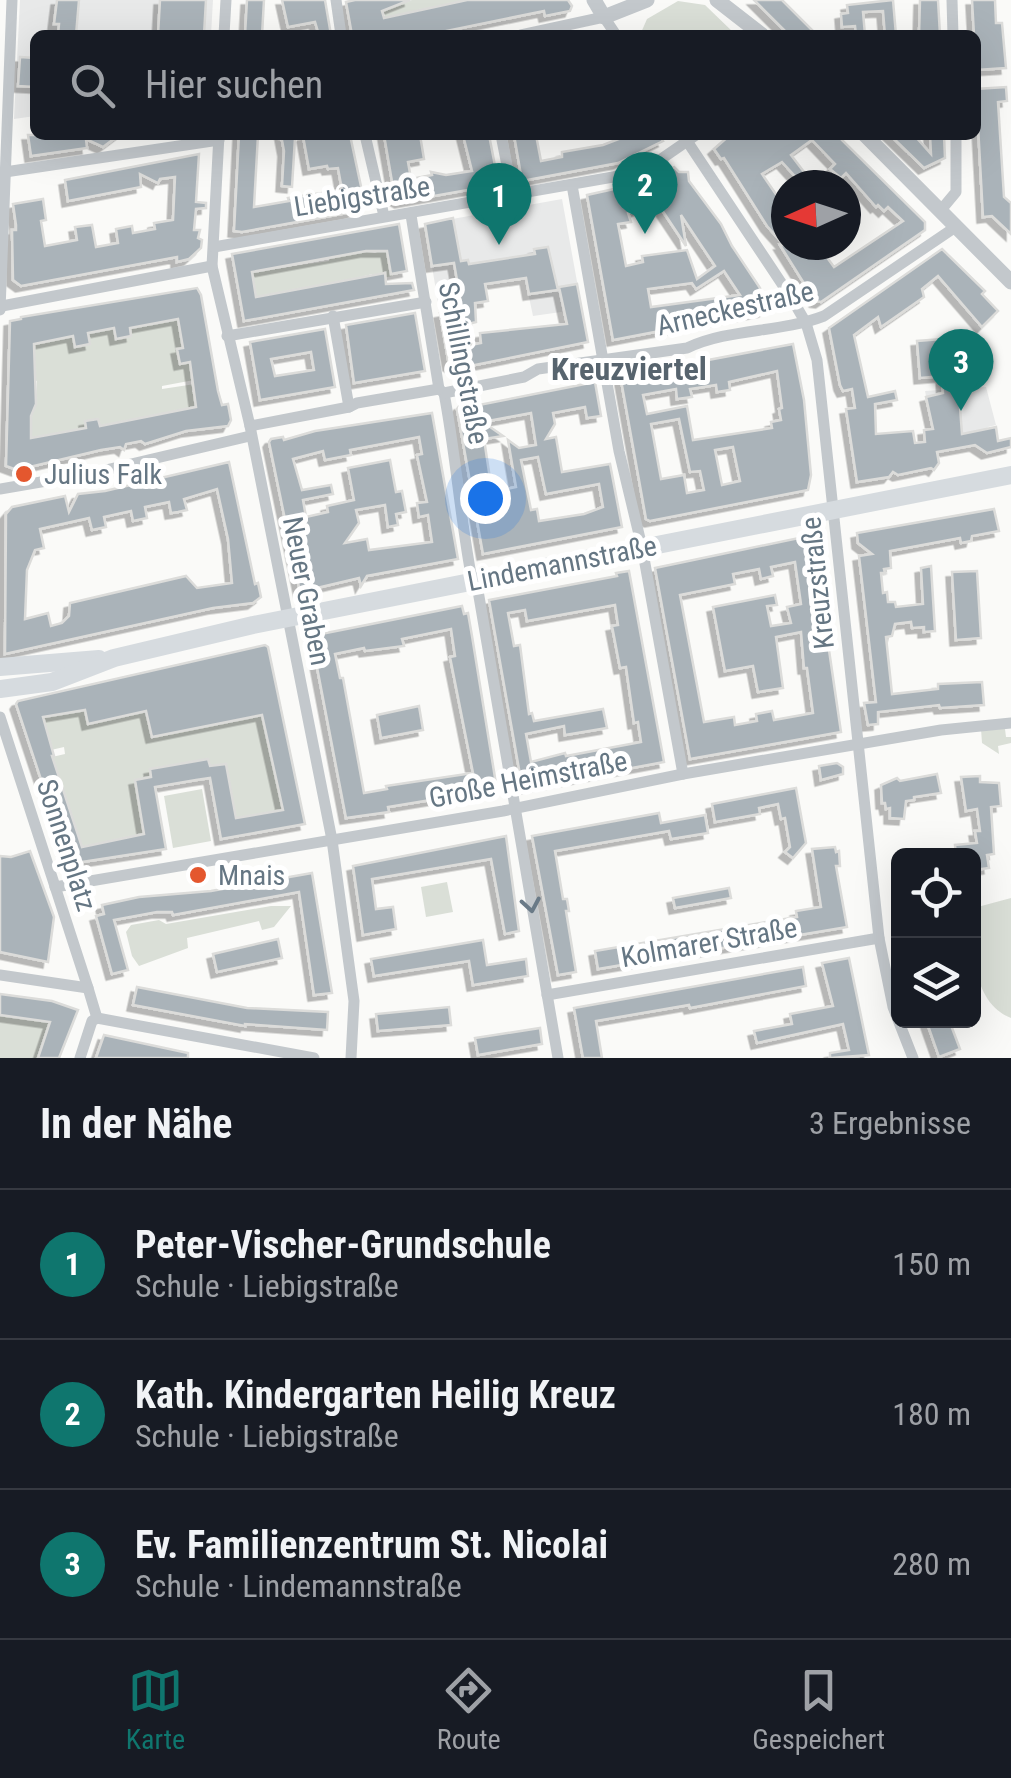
<!DOCTYPE html>
<html lang="de">
<meta charset="utf-8">
<style>
body{margin:0;font-family:"Roboto Condensed",sans-serif;background:#20242c;color:#f1f3f6}
.controls{position:absolute;right:30px;bottom:30px;display:grid;overflow:hidden;border-radius:15px;box-shadow:0 10px 40px #0002}
.controls button{width:90px;height:90px;display:grid;place-items:center;padding:0;border:0;border-bottom:2px solid #363941;background:#171b24;color:#f1f3f6;font:50px sans-serif}
.compass{position:absolute;left:771px;top:170px;width:90px;height:90px;border-radius:50%;background:#171b24;box-shadow:0 10px 40px #0002;rotate:267deg}
.you{position:absolute;left:485px;top:498px;width:35px;height:35px;margin:-25px;border:8px solid #fff;border-radius:50%;background:#1a73e8;box-shadow:0 0 0 15px #1a73e833}
.badge{display:grid;place-items:center;width:65px;height:65px;border-radius:50%;background:#0f766e;color:#fff;font-size:32px;font-weight:700}
.pin{position:absolute;translate:-50% -82px;filter:drop-shadow(0 2px 5px #0008)}
.pin::after{content:'';position:absolute;top:52px;width:35px;height:30px;background:inherit;clip-path:polygon(0 0,100% 0,50% 100%)}
.list{margin:0;padding:0;list-style:none}
h2{display:flex;justify-content:space-between;align-items:center;height:130px;margin:0;padding:0 40px;font-size:42px}
h2 small{font-size:32px;font-weight:400;color:#9ea1a6}
.list li{display:grid;grid-template-columns:65px 1fr auto;gap:30px;align-items:center;box-sizing:border-box;height:150px;padding:0 40px;border-top:2px solid #363941}
.list b{display:block;font-size:38px;white-space:nowrap}
.list p{margin:0;font-size:32px;white-space:nowrap;color:#9ea1a6}
.list em{font-size:32px;font-style:normal;color:#9ea1a6}
.icon{flex:none;width:55px;height:55px;fill:none;stroke:currentColor;stroke-width:2;stroke-linecap:round;stroke-linejoin:round}
.map{position:relative;flex:none;width:1011px;height:1058px;overflow:hidden}
.search{position:absolute;background:#171b24;box-shadow:0 10px 40px #0002;left:30px;right:30px;top:30px;height:110px;display:flex;align-items:center;gap:25px;box-sizing:border-box;padding:0 35px;border-radius:15px;color:#9ea1a6;font-size:38px}
.sheet{height:580px;background:#171b24}
nav{display:flex;justify-content:space-around;align-items:center;box-sizing:border-box;height:140px;border-top:2px solid #363941;background:#171b24;font-size:28px;color:#9ea1a6}
nav a{display:grid;justify-items:center;gap:5px}
nav .on{color:#0f766e}
.map>svg:first-child{display:block}
.built{fill:#e8e9e9}
.green{fill:#dadfd7}
.building{fill:#aab3b9;stroke:#dcdcda;stroke-width:2.5;fill-rule:evenodd;filter:url(#shadow)}
.lines{fill:none;stroke-linecap:round;stroke-linejoin:round}
.minor{stroke:#c3c8cc;stroke-width:11}
.tertiary{stroke:#c3c8cc;stroke-width:15}
.secondary{stroke:#d6dbdf;stroke-width:18}
.oneway{stroke:#6a7a87}
.poi-dot{fill:#e4572e;stroke:#fff;stroke-width:4}
.labels{text-anchor:middle;stroke-width:10;stroke-linejoin:round;paint-order:stroke}
.street-label{font-size:28px;fill:#657683;stroke:#fff}
.poi-label{font-size:28px;fill:#657683;stroke:#fff;text-anchor:start}
.quarter-label{font-size:32px;font-weight:bold;fill:#57646e;stroke:#fff}
</style>
<div class="map">
<svg width="1011" height="1058" viewBox="0 0 1011 1058">
<defs>
<filter id="shadow"><feDropShadow dx="-5.5" dy="5.5" stdDeviation="0" flood-color="#0004"/></filter>
</defs>
<rect width="100%" height="100%" fill="#fafaf8"/>
<g class="built">
<polygon points="20,0 213,0 211,35 35,35 35,116 14,119"/>
<polygon points="562,199 582,309 533,316 525,278 485,284 488,301 439,309 425,224"/>
<polygon points="986,387 996,425 988,427 975,445 937,452 925,391"/>
</g>
<g class="green">
<polygon points="412,0 471,0 385,18 383,6"/>
<polygon points="678,1 705,5 736,35 640,35 647,19"/>
<polygon points="387,248 392,276 383,278 373,274 257,300 252,272 329,261 329,258 353,254 353,250 375,253"/>
<polygon points="181,306 179,326 185,347 177,349 191,362 194,380 162,386 162,389 195,384 192,392 195,392 206,414 185,409 100,426 98,419 86,421 87,429 57,433 45,441 44,435 38,436 40,447 26,442 31,437 30,416 36,403 37,381 33,380 32,344 38,343 38,339 47,341 114,328 116,339 131,336 130,326 169,321"/>
<polygon points="87,707 88,724 146,711 153,737 264,715 283,810 236,818 226,764 210,766 208,759 150,769 151,777 135,780 144,834 92,845 83,850 52,757 65,754 64,747 51,750 47,732 41,733 35,719"/>
<polygon points="981,729 1005,729 1006,737 1011,737 1011,743 998,746 999,754 982,743"/>
<polygon points="202,789 211,841 173,848 164,796"/>
<polygon points="447,882 453,912 426,917 421,887"/>
<path d="M1011,898v120c-41,-17 -38,-72 -37,-110z"/>
<polygon points="271,906 291,906 274,927 262,930 259,921 187,938 188,948 139,966 132,956 126,932 131,925 159,920 166,924"/>
<polygon points="0,1015 58,1024 47,1031 38,1058 0,1058"/>
</g>
<g class="building">
<polygon points="57,0 79,0 76,35 58,35 59,24 54,24"/>
<polygon points="160,0 206,0 204,35 158,35"/>
<polygon points="247,0 264,0 262,35 245,35"/>
<polygon points="282,0 325,0 331,35 319,35 315,22 288,27"/>
<polygon points="355,0 410,0 382,11 384,18 467,0 568,0 572,6 570,11 545,16 544,11 427,35 352,35 346,2"/>
<polygon points="754,0 782,0 817,35 789,35"/>
<polygon points="893,0 896,35 885,35 883,11 863,12 865,35 856,35 855,26 842,27 841,14 848,13 847,5"/>
<polygon points="920,0 938,0 940,35 919,35"/>
<polygon points="972,0 995,0 996,23 1002,23 1006,68 976,70"/>
<polygon points="20,57 35,58 35,87 18,86"/>
<polygon points="1006,87 1007,101 998,102 1004,197 1011,203 1011,234 992,216 983,217 976,89"/>
<polygon points="28,135 119,135 103,147 86,139 87,148 31,156"/>
<polygon points="239,135 258,135 254,207 289,201 288,198 342,190 338,168 328,169 327,166 309,169 303,136 309,135 350,135 365,205 352,212 242,232 234,231"/>
<polygon points="281,135 295,138 292,187 282,186 284,151"/>
<polygon points="384,135 420,135 424,159 408,162 411,179 432,175 431,172 446,175 472,171 463,135 489,135 498,181 496,185 400,202 395,199"/>
<polygon points="514,135 536,135 541,161 562,157 562,152 603,145 629,135 659,135 663,141 618,163 522,181"/>
<path d="M730,135h107l88,87v8l-104,72 -6,-1 -35,-56h4l-17,-19 -43,-68 -3,1 -7,-10zM812,140l23,24 -5,5 11,9 5,-5 30,34 2,-2 6,6 4,-4 15,14 -69,46 -16,-22h-32v-36l-24,-35 20,-12 21,23h11l-23,-30z"/>
<polygon points="890,135 914,135 931,154 930,135 944,135 945,158 924,168"/>
<polygon points="199,154 196,202 206,203 206,208 196,209 194,230 200,230 198,238 202,240 201,248 189,259 177,262 177,257 21,286 13,280 12,230 16,230 16,225 13,204 43,199 46,220 41,221 45,246 77,240 75,227 92,225 96,247 118,243 116,229 132,226 133,233 155,229 154,223 173,220 175,177 160,179 158,183 140,174 141,187 68,201 65,180"/>
<path d="M674,167l5,5h9l1,9 32,43 11,22 28,42 4,23 -151,29 -26,-145 54,-12 1,4zM658,204l28,42 -5,-31 34,51 -18,13 -10,-29 -45,6 1,6 -17,4 -8,-42 13,-2 -3,-9zM724,271l16,24 -89,12 -3,-18 44,-6 4,6z"/>
<polygon points="453,218 461,261 468,260 469,264 535,254 534,249 548,247 558,290 529,294 526,278 485,284 488,301 475,303 476,322 461,326 465,346 481,343 480,333 567,324 559,287 577,284 588,342 470,366 454,368 449,365 440,313 462,309 454,263 432,266 425,224"/>
<polygon points="399,224 407,271 391,274 387,251 366,251 252,272 256,297 385,273 386,284 412,283 414,290 244,321 232,254"/>
<polygon points="942,249 985,291 982,294 998,311 982,327 938,276 922,289 924,297 881,327 878,317 854,335 868,397 895,391 897,400 875,404 876,434 913,431 915,443 925,442 924,430 933,429 926,397 943,393 942,376 920,378 917,341 955,338 962,434 996,427 998,441 1011,438 1011,447 987,453 975,445 937,452 939,463 934,470 931,468 898,475 893,472 889,477 857,482 846,409 855,408 852,389 843,391 840,385 829,328"/>
<path d="M197,288l4,7 17,96 4,14 6,-1 3,16 -3,6 -42,5 -41,13 -4,-3 -15,3 -2,6 -4,-3 -19,3 -84,20 -11,-4 4,-145 11,-2v-2zM178,319l5,29 -6,1 3,15 10,-2 6,45 -96,19 -2,-7 -13,2 1,7 -55,10v-22l5,-12 -2,-60 39,-8 2,11 15,-3 -2,-11 26,-5 2,11 15,-3 -1,-8z"/>
<polygon points="415,313 425,371 354,383 346,325"/>
<path d="M325,329l10,58 -75,13 -10,-58zM311,352l3,18 -39,6 -4,-17z"/>
<path d="M793,344l11,56 7,75 -3,15 -158,31 -4,-2 -25,-139 2,-4zM777,371l5,37 -3,1 2,11 -10,2 1,6 -79,12 -6,-34 -40,8 -4,-19 33,-6 1,10 15,-2 -2,-8 7,-1 19,-3 1,7 13,-2 -1,-8zM679,419l11,53 10,-1 4,19 -17,3 -3,-18 -23,4 -10,-55zM733,447l7,34 -18,4 -7,-35z"/>
<path d="M595,382l6,34 -14,2 -2,-11 -32,6 2,11 -9,15 10,-2 6,35 48,-8 12,63 -139,27 -26,-145 3,-4 9,-1v3zM531,413l5,32 -17,3 -11,-8 8,47 -24,5 -8,-53 19,-3 -20,-14zM538,457l8,37 53,-10 4,23 -19,7 -45,7 -2,-12 -6,1 -10,-50z"/>
<path d="M432,413l26,146 -91,17 -6,10 -2,-8 -59,14 -31,-150 2,-3 12,-2 1,3 31,-9zM419,437l3,17 -5,1 10,47 -10,1 2,14 9,-2 4,27 -63,8 -2,-11 -22,4 14,-20 -3,-13 29,-5 3,22 10,-2 -2,-11 10,-2 -4,-21 -6,1 -6,-32 -42,8 6,32 -27,6 1,6 -22,5 -3,-17 30,-6 -2,-9 -29,5 -9,-31 30,-8 2,9 26,-5 -1,-5z"/>
<path d="M229,462l26,122 3,-1 3,14 -8,6 -40,5 -208,46 1,-140 6,-7 53,-11 4,16 9,-18 27,-3zM217,489l11,50 4,44 -35,5 -11,-12 -116,27 -1,13 -7,7 -11,3 -3,-13 -23,6 2,-49 8,-20 9,-2 -4,-19 49,-11 3,12 14,-3 -2,-10 27,-6 2,10 14,-3 -2,-11 24,-5 2,11 7,-1 9,-2 -3,-11z"/>
<polygon points="994,509 999,531 972,536 971,541 961,543 960,538 890,551 891,568 884,569 885,573 881,573 883,593 887,592 888,602 895,602 896,607 923,604 921,568 931,566 935,631 924,632 924,627 912,628 911,622 895,624 892,636 886,637 892,694 938,689 938,684 982,682 984,705 940,708 939,705 878,712 878,724 868,725 864,703 876,702 859,556 872,554 858,543 857,533"/>
<path d="M818,534l5,75 18,123 -151,27 -35,-191zM795,562l6,42 -14,3 4,16 -20,3 -4,-20 10,-1 -2,-10 -62,12 12,64 28,-5 5,26 25,-4 -7,-51 25,-5 3,36h3l6,45 -39,7 -2,-9 -16,3 1,7 -22,4 -1,-8 -30,5 -24,-127 55,-11 -2,-10 26,-5 2,10 12,-3 -2,-9z"/>
<path d="M629,571l35,191 -139,26 -3,-2 -33,-186 128,-24 -1,-3zM615,605l3,20 -6,1 8,42 6,-1 8,56 4,-1 3,20 -75,14 -1,-3 -34,9 -5,-28 38,-8 1,9 42,-7 -4,-19 -69,12 -2,-8 -3,1 -9,-69 -6,1 -6,-33 17,-3 2,11z"/>
<polygon points="977,571 981,638 956,640 952,572"/>
<path d="M462,606l2,8 4,-1 4,23 25,154 -42,10v-4l-67,11 1,5 -43,6 -35,-182zM451,629l4,27 -5,1 23,116 -87,13 1,3 -23,4 -21,-115h-3l-5,-24 29,-6 1,3 39,-5 -2,-7z"/>
<path d="M265,645l3,2 37,177 -84,15 -11,-61 -14,2 -41,7 11,62 -97,15 -53,-160 2,-3zM85,710l3,14 58,-13 6,26 110,-22 21,95 -47,8 -10,-54 -16,2 -2,-7 -58,10 1,8 -16,3 9,54 -62,13 -30,-91h2l-11,-39z"/>
<polygon points="419,706 423,730 381,738 377,715"/>
<polygon points="837,763 843,767 843,774 821,780 819,766"/>
<polygon points="937,774 941,793 914,797 914,800 906,801 904,819 890,818 890,808 886,809 885,803 882,803 881,785 897,778 900,781"/>
<polygon points="980,776 980,782 999,783 1001,806 991,807 994,854 987,855 989,868 974,870 974,856 956,856 955,845 977,843 975,831 980,831 977,809 966,811 961,777"/>
<polygon points="796,788 806,843 793,858 785,852 790,847 785,818 781,819 778,804 759,808 760,814 715,822 712,804"/>
<polygon points="659,813 661,823 705,815 708,833 671,839 669,831 555,851 563,899 567,899 569,911 566,911 576,972 558,975 532,836"/>
<polygon points="506,836 519,931 505,934 491,859 372,879 376,909 393,907 396,929 363,935 353,866"/>
<polygon points="835,847 836,852 839,851 840,866 836,866 847,927 598,969 595,951 797,917 796,911 821,907 812,849"/>
<polygon points="30,851 54,917 48,962 0,952 0,856 11,857"/>
<polygon points="312,873 332,993 314,995 299,892 173,915 172,912 157,912 114,920 128,970 112,974 96,916 104,914 102,905 139,897 211,891"/>
<polygon points="729,888 731,898 675,908 673,898"/>
<polygon points="278,939 282,958 217,972 213,954"/>
<polygon points="483,940 487,965 526,959 528,976 473,985 469,961 374,976 371,959"/>
<polygon points="849,958 869,1055 830,1058 830,1053 849,1050 843,1024 757,1043 754,1031 792,1024 790,1014 833,1006 822,963"/>
<polygon points="803,967 806,986 690,1008 689,1005 596,1021 602,1058 583,1058 574,1008"/>
<polygon points="137,987 247,1008 328,1012 327,1030 245,1024 245,1026 133,1005"/>
<polygon points="0,994 52,1001 78,1010 59,1058 38,1058 50,1022 0,1015"/>
<polygon points="449,1007 451,1025 378,1031 376,1014"/>
<polygon points="926,1020 949,1020 960,1049 939,1057"/>
<polygon points="540,1028 542,1044 478,1055 475,1038"/>
<polygon points="104,1035 188,1053 188,1058 96,1058"/>
</g>
<g class="lines">
<g class="minor">
<polyline points="336,0 341,35"/>
<polyline points="952,0 953,35"/>
<polyline points="224,35 226,0"/>
<polyline points="521,35 604,17 616,35"/>
<polyline points="219,135 212,266 250,426 332,840 354,1001 351,1058"/>
<polyline points="365,135 384,216"/>
<polyline points="501,135 513,196"/>
<polyline points="683,135 792,299 806,323 817,360 879,938 893,1007 913,1058"/>
<polyline points="5,172 219,140"/>
<polyline points="572,185 619,451 642,547 683,774"/>
<polyline points="941,210 956,192 956,135"/>
<path d="M411,215l28,174 5,4c12,63 16,124 28,187"/>
<polyline points="214,247 613,177 651,166 696,135"/>
<polyline points="2,306 212,266"/>
<polyline points="0,310 12,0"/>
<polyline points="333,316 349,407"/>
<polyline points="227,336 426,302"/>
<path d="M444,393l80,-16 14,-8 149,-21c42,-20 93,-15 137,-32l133,-90"/>
<polyline points="250,426 349,407 357,403 439,389"/>
<polyline points="0,489 93,473 250,436"/>
<polyline points="476,579 558,1058"/>
<polyline points="0,717 88,988"/>
<polyline points="55,887 503,811 683,774 941,730 1011,723"/>
<polyline points="0,975 88,988 97,1018"/>
<polyline points="547,995 879,938"/>
<polyline points="97,1018 314,1058"/>
<polyline points="80,1058 92,1021 97,1018"/>
</g>
<g class="tertiary">
<polyline points="594,0 604,17 647,0"/>
<polyline points="717,0 762,35"/>
<polyline points="865,135 1011,282"/>
</g>
<g class="secondary">
<polyline points="0,667 99,659"/>
<polyline points="0,689 52,682 114,658 253,625 1011,475"/>
</g>
</g>
<defs><path id="oneway-chevron" d="M-2-3.5L2.5 0L-2 3.5" fill="none" stroke-width="1.6" stroke-linecap="round" stroke-linejoin="round" transform="scale(2.5)"/></defs>
<use class="oneway" href="#oneway-chevron" transform="translate(531 905) rotate(80)"/>
<g class="poi-dot">
<circle cx="24" cy="474" r="10"/>
<circle cx="198" cy="875" r="10"/>
</g>
<g class="labels">
<g class="street-label">
<text transform="translate(362 196) rotate(-9)" y="10">Liebigstraße</text>
<text transform="translate(735 308) rotate(-13)" y="10">Arneckestraße</text>
<text transform="translate(464 363) rotate(79)" y="10">Schillingstraße</text>
<text transform="translate(562 563) rotate(-11)" y="10">Lindemannstraße</text>
<text transform="translate(817 583) rotate(-96)" y="10">Kreuzstraße</text>
<text transform="translate(307 591) rotate(79)" y="10">Neuer Graben</text>
<text transform="translate(528 779) rotate(-11)" y="10">Große Heimstraße</text>
<text transform="translate(67 845) rotate(72)" y="10">Sonnenplatz</text>
<text transform="translate(709 942) rotate(-10)" y="10">Kolmarer Straße</text>
</g>
<g class="poi-label">
<text x="44" y="484">Julius Falk</text>
<text x="218" y="885">Mnais</text>
</g>
<g class="quarter-label">
<text x="629" y="380">Kreuzviertel</text>
</g>
</g>
</svg>
<div class="controls">
<button><svg class="icon" aria-label="locate" viewBox="0 0 24 24"><circle cx="12" cy="12" r="6"/><path d="M12 2v4M12 18v4M2 12h4M18 12h4"/></svg></button>
<button><svg class="icon" aria-label="layers" viewBox="0 0 24 24"><path d="M12 4l9 5-9 5-9-5zM3 14l9 5 9-5"/></svg></button>
</div>
<svg class="compass" viewBox="-18 -18 36 36"><path d="M0-13l5 13h-10z" fill="#e53935"/><path d="M0 13l5-13h-10z" fill="#9ea1a6"/></svg>
<div class="you"></div>
<div class="pin badge" style="left:499px;top:245px">1</div>
<div class="pin badge" style="left:645px;top:234px">2</div>
<div class="pin badge" style="left:961px;top:411px">3</div>
<div class="search"><svg class="icon" aria-label="search" viewBox="0 0 24 24"><circle cx="10" cy="10" r="6"/><path d="M15 15l6 6"/></svg>Hier suchen</div>
</div>
<section class="sheet">
<h2>In der Nähe<small>3 Ergebnisse</small></h2>
<ul class="list">
<li><span class="badge">1</span><div><b>Peter-Vischer-Grundschule</b><p>Schule · Liebigstraße</p></div><em>150 m</em></li>
<li><span class="badge">2</span><div><b>Kath. Kindergarten Heilig Kreuz</b><p>Schule · Liebigstraße</p></div><em>180 m</em></li>
<li><span class="badge">3</span><div><b>Ev. Familienzentrum St. Nicolai</b><p>Schule · Lindemannstraße</p></div><em>280 m</em></li>
</ul>
</section>
<nav>
<a class="on"><svg class="icon" aria-label="map" viewBox="0 0 24 24"><path d="M3 6l6-2 6 2 6-2v14l-6 2-6-2-6 2zM9 4v14M15 6v14"/></svg>Karte</a>
<a><svg class="icon" aria-label="directions" viewBox="0 0 24 24"><path d="M12 3l9 9-9 9-9-9zM9 14v-3h6M13 9l2 2-2 2"/></svg>Route</a>
<a><svg class="icon" aria-label="saved" viewBox="0 0 24 24"><path d="M7 4h10v16l-5-4-5 4z"/></svg>Gespeichert</a>
</nav>
